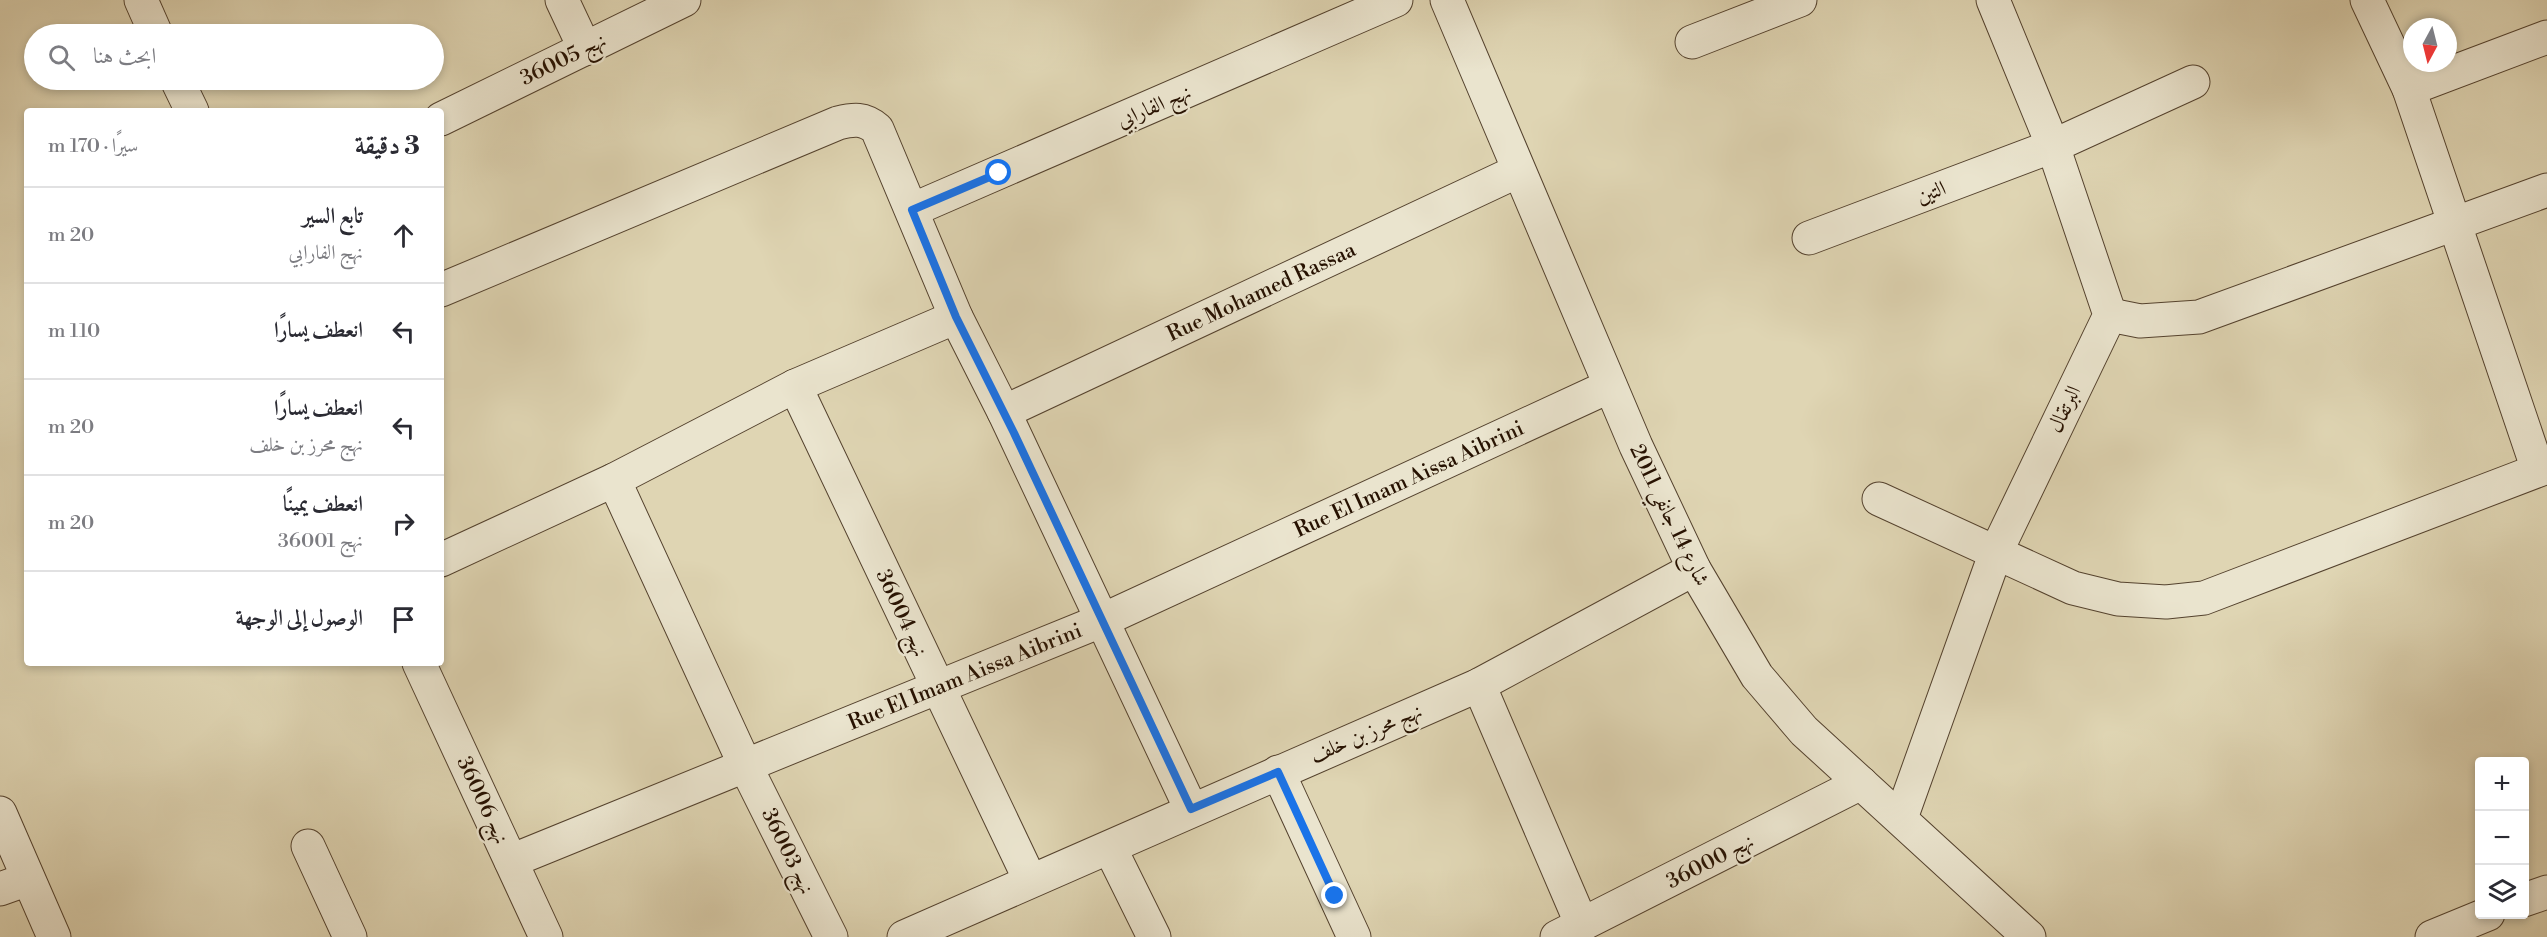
<!DOCTYPE html>
<html lang="ar">
<meta charset="utf-8">
<style>
body{margin:0;font-family:"Libre Bodoni",Amiri,serif;background:#f2f2f3;color:#2b2b33;direction:rtl}
.controls{position:absolute;right:18px;bottom:18px;display:grid;overflow:hidden;border-radius:6px;box-shadow:0 3px 9px #0003}
.controls button{width:54px;height:54px;display:grid;place-items:center;padding:0;border:0;border-bottom:2px solid #e1e1e2;background:#fff;color:#2b2b33;font:30px sans-serif}
.compass{position:absolute;left:2403px;top:18px;width:54px;height:54px;border-radius:50%;background:#fff;box-shadow:0 3px 9px #0003;rotate:187deg}
.stop{position:absolute;width:18px;height:18px;margin:-14px;border:4px solid #1a73e8;border-radius:50%;background:#fff}
.stop.end{background:#1a73e8;border-color:#fff;box-shadow:0 2px 6px #0008}
.list{margin:0;padding:0;list-style:none}
h2{display:flex;justify-content:space-between;align-items:center;height:78px;margin:0;padding:0 24px;font-size:26px}
h2 small{font-size:20px;font-weight:400;color:#7c7c81}
.list li{display:grid;grid-template-columns:39px 1fr auto;gap:18px;align-items:center;box-sizing:border-box;height:96px;padding:0 24px;border-top:2px solid #e1e1e2}
.list b{display:block;font-size:22px;white-space:nowrap}
.list p{margin:0;font-size:20px;white-space:nowrap;color:#7c7c81}
.list em{font-size:20px;font-style:normal;color:#7c7c81}
.icon{flex:none;width:33px;height:33px;fill:none;stroke:currentColor;stroke-width:2;stroke-linecap:round;stroke-linejoin:round}
.map{position:relative;flex:none;width:2547px;height:937px;overflow:hidden;direction:ltr}
.search{position:absolute;background:#fff;box-shadow:0 3px 9px #0003;left:24px;top:24px;width:420px;height:66px;display:flex;align-items:center;gap:15px;box-sizing:border-box;padding:0 21px;border-radius:33px;color:#7c7c81;font-size:22px}
.panel{position:absolute;background:#fff;box-shadow:0 3px 9px #0003;left:24px;top:108px;width:420px;height:558px;border-radius:6px;direction:rtl}
.map>svg:first-child{display:block}
.lines{fill:none;stroke-linecap:round;stroke-linejoin:round}
.minor-casing{stroke:#54422e;stroke-width:35}
.tertiary-casing{stroke:#54422e;stroke-width:35}
.minor{stroke:#eae4ce;stroke-width:33}
.tertiary{stroke:#eae4ce;stroke-width:33}
.route{stroke:#1a73e8;stroke-width:8}
.labels{text-anchor:middle;stroke-width:4.5;stroke-linejoin:round;paint-order:stroke}
.street-label{font-size:21px;fill:#261101;stroke:#eae4ce}
</style>
<div class="map">
<svg width="2547" height="937" viewBox="0 0 2547 937">
<rect width="100%" height="100%" fill="#dfd5b3"/>
<filter id="stains"><feTurbulence type="fractalNoise" baseFrequency=".00333" numOctaves="4"/><feColorMatrix values="0 0 0 0 .2 0 0 0 0 .09 0 0 0 0 .02 0 0 0 .5 -.17"/></filter>
<radialGradient id="worn" r=".72"><stop offset=".6" stop-color="#630" stop-opacity="0"/><stop offset="1" stop-color="#630" stop-opacity=".3"/></radialGradient>
<g class="lines">
<g class="minor-casing">
<g id="minor">
<polyline points="141,0 156,34"/>
<polyline points="562,0 585,49"/>
<polyline points="2367,0 2409,89 2538,470"/>
<polyline points="1692,42 1800,0"/>
<polyline points="177,80 192,111"/>
<polyline points="2409,89 2547,37"/>
<polyline points="441,119 684,0"/>
<polyline points="912,210 1396,0"/>
<polyline points="1809,238 2053,146 2193,82"/>
<path d="M441,290l397,-167c16,-4 26,-5 39,6l79,188 48,95 187,397"/>
<polyline points="2110,315 2140,321 2199,317 2547,190"/>
<polyline points="795,386 1030,880"/>
<path id="s1" d="M1004,412l514,-241"/>
<polyline points="614,480 745,765 831,937"/>
<polyline points="1879,499 2073,588 2118,599 2166,602 2204,598 2547,467"/>
<polyline points="441,560 614,480 795,386 956,317"/>
<polyline points="419,663 546,937"/>
<polyline points="1479,685 1582,925"/>
<polyline points="1278,772 1354,937"/>
<polyline points="0,813 54,937"/>
<polyline points="1901,818 1996,552 2110,315 2053,146 1993,0"/>
<polyline points="308,846 350,937"/>
<polyline points="1110,848 1154,937"/>
<path id="s2" d="M511,861l592,-241 507,-234"/>
<polyline points="0,889 28,879"/>
<polyline points="904,937 1479,685 1694,569"/>
<polyline points="1557,937 1861,783"/>
</g>
</g>
<g class="tertiary-casing">
<g id="tertiary">
<polyline points="1447,0 1636,446 1694,569 1757,676 1804,731 2029,937"/>
<polyline points="2524,900 2547,892"/>
<polyline points="2432,937 2488,914"/>
</g>
</g>
<use href="#minor" class="minor"/>
<use href="#tertiary" class="tertiary"/>
</g>
<g class="lines">
<polyline class="route" points="999,173 912,210 956,317 1014,433 1191,809 1278,772 1335,896"/>
</g>
<g class="labels">
<g class="street-label">
<text transform="translate(563 59) rotate(-26)" y="7">نهج 36005</text>
<text transform="translate(1154 106) rotate(-23)" y="7">نهج الفارابي</text>
<text transform="translate(1931 192) rotate(-21)" y="7">التين</text>
<text dy="7" stroke="none"><textPath href="#s1" startOffset="284">Rue Mohamed Rassaa</textPath></text>
<text transform="translate(2064 409) rotate(-64)" y="7">البرتقال</text>
<text dy="7" stroke="none"><textPath href="#s2" startOffset="976">Rue El Imam Aissa Aibrini</textPath></text>
<text transform="translate(1670 515) rotate(64)" y="7">شارع 14 جانفي 2011</text>
<text transform="translate(902 613) rotate(65)" y="7">نهج 36004</text>
<text dy="7" stroke="none"><textPath href="#s2" startOffset="490">Rue El Imam Aissa Aibrini</textPath></text>
<text transform="translate(1366 733) rotate(-23)" y="7">نهج محرز بن خلف</text>
<text transform="translate(483 800) rotate(65)" y="7">نهج 36006</text>
<text transform="translate(788 851) rotate(64)" y="7">نهج 36003</text>
<text transform="translate(1710 861) rotate(-27)" y="7">نهج 36000</text>
</g>
</g>
<rect width="100%" height="100%" filter="url(#stains)"/>
<rect width="100%" height="100%" fill="url(#worn)"/>
</svg>
<div class="controls">
<button>+</button>
<button>−</button>
<button><svg class="icon" aria-label="layers" viewBox="0 0 24 24"><path d="M12 4l9 5-9 5-9-5zM3 14l9 5 9-5"/></svg></button>
</div>
<svg class="compass" viewBox="-18 -18 36 36"><path d="M0-13l5 13h-10z" fill="#e53935"/><path d="M0 13l5-13h-10z" fill="#7c7c81"/></svg>
<div class="stop" style="left:999px;top:173px"></div>
<div class="stop end" style="left:1335px;top:896px"></div>
<div class="search"><svg class="icon" aria-label="search" viewBox="0 0 24 24"><circle cx="10" cy="10" r="6"/><path d="M15 15l6 6"/></svg>ابحث هنا</div>
<section class="panel">
<h2>3 دقيقة<small>سيرًا · 170 m</small></h2>
<ul class="list">
<li><svg class="icon" aria-label="ahead" viewBox="0 0 24 24"><path d="M12 20V5M6 11l6-6 6 6"/></svg><div><b>تابع السير</b><p>نهج الفارابي</p></div><em>20 m</em></li>
<li><svg class="icon" aria-label="left" viewBox="0 0 24 24"><path d="M17 20v-9H6M10 6l-5 5 5 5"/></svg><div><b>انعطف يسارًا</b></div><em>110 m</em></li>
<li><svg class="icon" aria-label="left" viewBox="0 0 24 24"><path d="M17 20v-9H6M10 6l-5 5 5 5"/></svg><div><b>انعطف يسارًا</b><p>نهج محرز بن خلف</p></div><em>20 m</em></li>
<li><svg class="icon" aria-label="right" viewBox="0 0 24 24"><path d="M7 20v-9h11M14 6l5 5-5 5"/></svg><div><b>انعطف يمينًا</b><p>نهج 36001</p></div><em>20 m</em></li>
<li><svg class="icon" aria-label="arrive" viewBox="0 0 24 24"><path d="M6 21V4h12l-3 4 3 4H6"/></svg><div><b>الوصول إلى الوجهة</b></div></li>
</ul>
</section>
</div>
